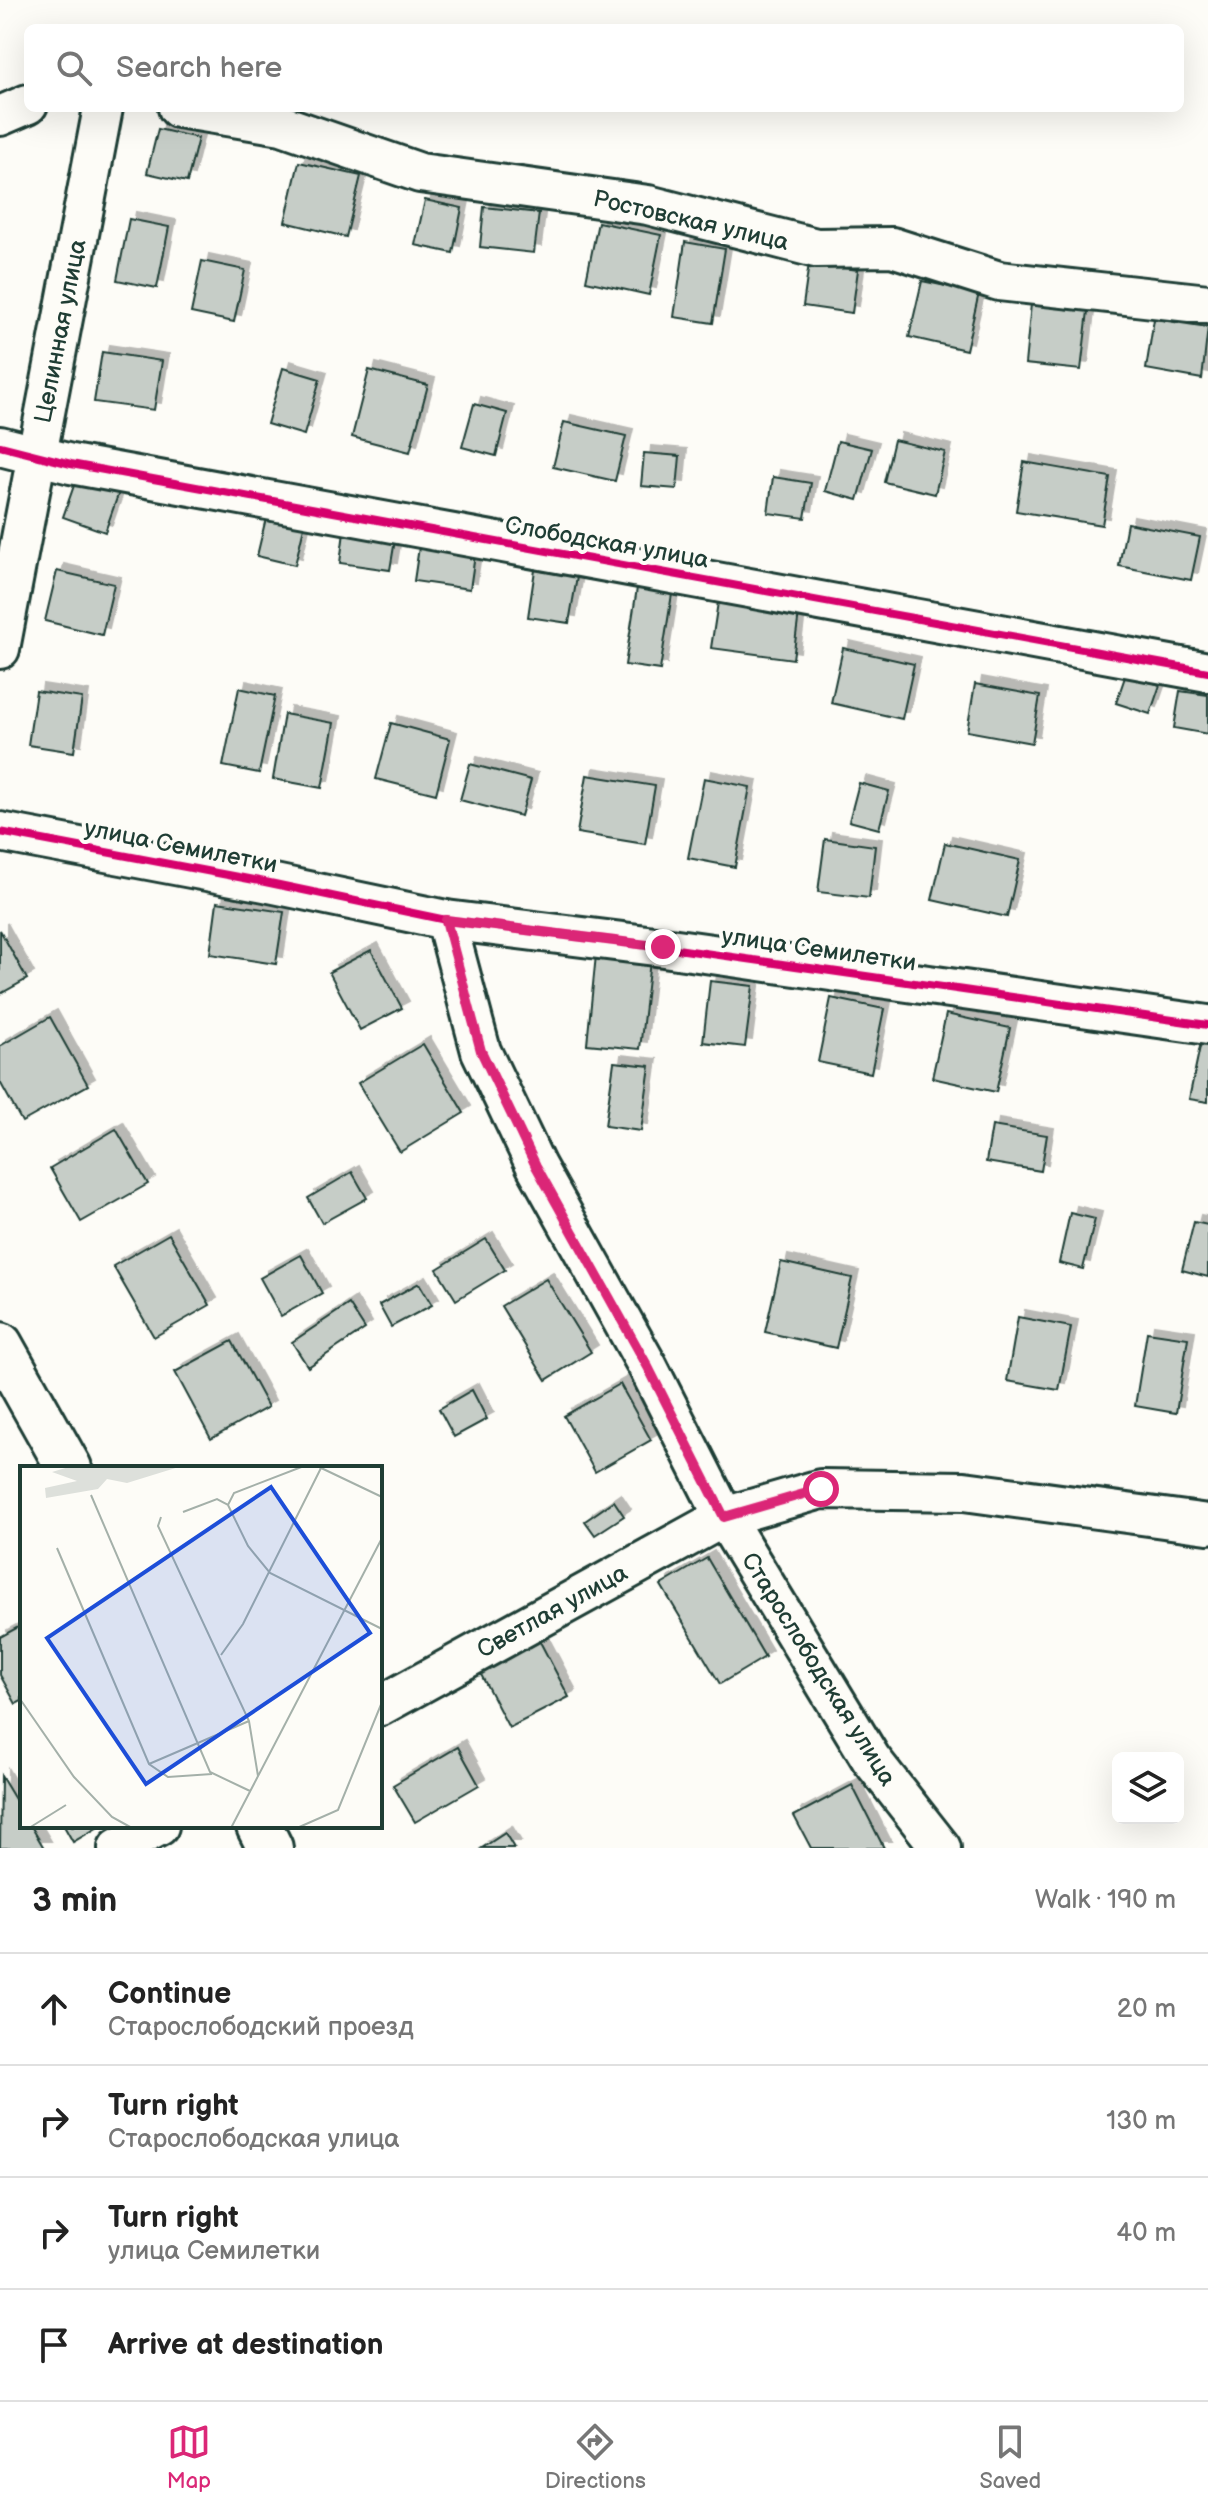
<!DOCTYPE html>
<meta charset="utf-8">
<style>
body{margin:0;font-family:"Balsamiq Sans",sans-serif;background:#f6f6f6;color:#222}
.controls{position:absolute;right:24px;bottom:24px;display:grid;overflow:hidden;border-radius:12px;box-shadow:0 8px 32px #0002}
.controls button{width:72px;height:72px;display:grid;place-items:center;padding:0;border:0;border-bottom:2px solid #e0e0e0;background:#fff;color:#222;font:40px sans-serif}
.stop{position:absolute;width:24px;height:24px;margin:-18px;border:6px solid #db2777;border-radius:50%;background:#fff}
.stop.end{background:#db2777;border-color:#fff;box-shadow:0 2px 8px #0008}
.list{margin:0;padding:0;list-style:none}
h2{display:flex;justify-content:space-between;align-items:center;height:104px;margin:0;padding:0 32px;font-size:34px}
h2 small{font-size:26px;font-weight:400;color:#767676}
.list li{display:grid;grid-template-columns:52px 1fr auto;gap:24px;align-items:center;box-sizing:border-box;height:112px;padding:0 32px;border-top:2px solid #e0e0e0}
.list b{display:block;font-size:30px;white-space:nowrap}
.list p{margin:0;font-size:26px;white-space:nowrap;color:#767676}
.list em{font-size:26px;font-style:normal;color:#767676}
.icon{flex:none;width:44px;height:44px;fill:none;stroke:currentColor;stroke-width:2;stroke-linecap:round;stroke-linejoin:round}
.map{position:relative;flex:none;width:1208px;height:1848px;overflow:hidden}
.search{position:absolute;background:#fff;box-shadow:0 8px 32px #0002;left:24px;right:24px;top:24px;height:88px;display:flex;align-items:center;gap:20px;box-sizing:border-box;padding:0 28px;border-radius:12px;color:#767676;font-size:30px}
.sheet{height:552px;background:#fff}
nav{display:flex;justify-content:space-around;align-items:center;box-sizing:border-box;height:112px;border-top:2px solid #e0e0e0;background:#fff;font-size:22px;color:#767676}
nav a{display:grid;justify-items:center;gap:4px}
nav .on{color:#db2777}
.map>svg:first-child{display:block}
.building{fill:#c6cdc7;stroke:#1f3d34;stroke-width:2;filter:url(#shadow)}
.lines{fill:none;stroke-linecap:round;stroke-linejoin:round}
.street-casing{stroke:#1f3d34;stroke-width:44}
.secondary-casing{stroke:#1f3d34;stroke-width:50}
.street{stroke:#fdfcf7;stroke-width:38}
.secondary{stroke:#fdfcf7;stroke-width:44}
.cycleway-casing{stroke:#fdfcf7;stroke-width:13}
.cycleway{stroke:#d6006c;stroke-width:8}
.route{stroke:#db2777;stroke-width:10}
.labels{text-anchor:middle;stroke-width:8;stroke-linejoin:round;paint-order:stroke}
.street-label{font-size:24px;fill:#1f3d34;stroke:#fdfcf7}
.inset-road{fill:none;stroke:#a4b0a9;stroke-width:2}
.view{fill:#1d4ed8;fill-opacity:0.15;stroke:#1d4ed8;stroke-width:4}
.inset-edge{fill:none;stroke:#1f3d34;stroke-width:4}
</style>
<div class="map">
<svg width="1208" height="1848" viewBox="0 0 1208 1848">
<defs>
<filter id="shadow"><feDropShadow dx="7" dy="-7" stdDeviation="0" flood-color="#0004"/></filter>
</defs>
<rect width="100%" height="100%" fill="#fdfcf7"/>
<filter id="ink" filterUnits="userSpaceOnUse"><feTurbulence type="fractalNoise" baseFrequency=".0125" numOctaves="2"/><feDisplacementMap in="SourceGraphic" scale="16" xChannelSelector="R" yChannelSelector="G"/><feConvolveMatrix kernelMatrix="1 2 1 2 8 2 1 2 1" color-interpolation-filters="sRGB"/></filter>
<g filter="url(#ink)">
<g class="building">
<polygon points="158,129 198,138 187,182 147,173"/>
<polygon points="299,162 361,176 346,237 285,222"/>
<polygon points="425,200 462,208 453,253 415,245"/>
<polygon points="484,207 539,213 534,253 480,247"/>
<polygon points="129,219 169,227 157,288 117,280"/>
<polygon points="598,222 661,235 649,295 586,281"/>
<polygon points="685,242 725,249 713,323 674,317"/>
<polygon points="202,261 245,270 234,322 191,313"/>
<polygon points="809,263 858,270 852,313 803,306"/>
<polygon points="922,281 979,293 966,350 909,337"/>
<polygon points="1031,304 1088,311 1081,370 1025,364"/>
<polygon points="1154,319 1208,327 1202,379 1146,369"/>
<polygon points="102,352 162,361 154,410 94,402"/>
<polygon points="283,368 320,379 304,435 267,424"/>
<polygon points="369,370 428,385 410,452 352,437"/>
<polygon points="474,404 507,413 496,456 462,447"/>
<polygon points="564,422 626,436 615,481 553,467"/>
<polygon points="894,440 945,452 935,494 884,482"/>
<polygon points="838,441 872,449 858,500 825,491"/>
<polygon points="644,453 680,456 677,489 641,486"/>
<polygon points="1024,462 1110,477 1102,525 1016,511"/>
<polygon points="77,477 119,492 105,532 63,517"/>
<polygon points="773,477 811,483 805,518 768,513"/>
<polygon points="266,518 304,527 295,565 257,556"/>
<polygon points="1127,523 1200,537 1191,580 1119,566"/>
<polygon points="344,532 395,540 390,570 340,563"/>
<polygon points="419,547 475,555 470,589 414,581"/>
<polygon points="535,570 577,577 569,623 528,617"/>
<polygon points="57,571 114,584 102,635 45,621"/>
<polygon points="637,588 672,594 660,670 625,665"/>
<polygon points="718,602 799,613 793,659 711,648"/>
<polygon points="843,648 914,664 902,719 831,703"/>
<polygon points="1126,674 1160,685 1150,714 1116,703"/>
<polygon points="975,684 1040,696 1032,743 967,731"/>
<polygon points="239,688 275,696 259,773 223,766"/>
<polygon points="36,691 82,698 74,752 28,745"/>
<polygon points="1180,691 1208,695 1208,734 1174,728"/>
<polygon points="284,714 334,723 322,788 273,779"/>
<polygon points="391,723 450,739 436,794 376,779"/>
<polygon points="470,764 531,780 521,816 460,800"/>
<polygon points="587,775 655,786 645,844 577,833"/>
<polygon points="704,778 750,787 735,867 688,858"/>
<polygon points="859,783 889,791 879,829 849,821"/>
<polygon points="825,839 875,846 869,898 818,892"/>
<polygon points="945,843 1020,860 1007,917 932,900"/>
<polygon points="217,902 284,912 276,964 210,954"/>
<polygon points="0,930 27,979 0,994"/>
<polygon points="371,950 402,1008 360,1030 329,972"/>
<polygon points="596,955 650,961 640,1049 587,1044"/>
<polygon points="710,981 753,986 745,1047 703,1042"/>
<polygon points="831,998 884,1009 871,1073 818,1062"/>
<polygon points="946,1014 1010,1028 996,1092 932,1078"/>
<polygon points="50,1017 88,1085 22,1122 0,1082 0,1046"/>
<polygon points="1202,1037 1208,1038 1208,1102 1189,1099"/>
<polygon points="423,1044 464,1113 400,1152 358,1083"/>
<polygon points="614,1062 650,1066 641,1131 605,1126"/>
<polygon points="992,1126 1047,1135 1041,1171 986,1162"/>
<polygon points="116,1129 148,1184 81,1222 50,1168"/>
<polygon points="352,1172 367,1198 322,1223 308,1198"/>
<polygon points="1070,1213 1095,1219 1083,1269 1059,1263"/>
<polygon points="1194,1222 1208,1225 1208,1277 1182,1270"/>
<polygon points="169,1234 210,1305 154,1337 113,1266"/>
<polygon points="486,1239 505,1270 456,1300 437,1269"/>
<polygon points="301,1255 322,1293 281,1316 260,1278"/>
<polygon points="781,1262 852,1278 836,1348 765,1332"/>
<polygon points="546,1279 591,1352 546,1380 501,1306"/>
<polygon points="419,1283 432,1305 391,1327 379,1305"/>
<polygon points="349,1304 365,1329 308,1367 292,1342"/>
<polygon points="1018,1317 1071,1327 1059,1390 1007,1381"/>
<polygon points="1147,1332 1188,1338 1176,1413 1135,1406"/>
<polygon points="232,1341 268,1407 211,1439 175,1372"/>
<polygon points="620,1384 651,1440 595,1472 564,1416"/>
<polygon points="472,1390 487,1419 454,1437 439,1409"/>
<polygon points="614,1501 624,1516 595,1535 585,1521"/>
<polygon points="707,1558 765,1657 720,1684 661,1585"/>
<polygon points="22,1625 22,1701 16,1704 0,1675 0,1637"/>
<polygon points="538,1638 569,1697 509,1728 478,1669"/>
<polygon points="458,1747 479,1785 415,1822 393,1785"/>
<polygon points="1,1776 22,1811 22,1826 31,1826 44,1848 0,1848"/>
<polygon points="852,1785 884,1848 811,1848 794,1816"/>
<polygon points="64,1826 100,1826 73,1842"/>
<polygon points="505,1833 514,1848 482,1848"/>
</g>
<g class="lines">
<g class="street-casing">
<g id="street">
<polyline points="178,108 282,125 420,173 648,205 816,248 892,247 999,281 1208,304"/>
<polyline points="0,116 28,104"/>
<polyline points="0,446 71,464 1208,672"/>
<polyline points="0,649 103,108"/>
<polyline points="0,832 265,882 446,920 663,947 1208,1025"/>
<polyline points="446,920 481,1051 536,1166 648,1367 724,1517 871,1759 941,1848"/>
<polyline points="380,1706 724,1517 821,1489 964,1491 1208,1524"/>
<polyline points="118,1848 159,1826"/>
</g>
</g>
<g class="secondary-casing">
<g id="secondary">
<polyline points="0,1345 69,1468"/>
<polyline points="259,1826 270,1848"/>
</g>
</g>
<use href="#street" class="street"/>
<use href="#secondary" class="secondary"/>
<g class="cycleway-casing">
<g id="cycleway">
<polyline points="0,446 71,464 1208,672"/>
<polyline points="0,832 265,882 446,920 663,947 1208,1025"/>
</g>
</g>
<use href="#cycleway" class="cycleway"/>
</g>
</g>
<g class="lines" filter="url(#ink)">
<polyline class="route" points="663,947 446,920 481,1051 536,1166 648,1367 724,1517 821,1489"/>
</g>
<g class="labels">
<g class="street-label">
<text transform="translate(691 220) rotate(13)" y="8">Ростовская улица</text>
<text transform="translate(60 331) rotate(-79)" y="8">Целинная улица</text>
<text transform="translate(607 542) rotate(10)" y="8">Слободская улица</text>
<text transform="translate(181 846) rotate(11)" y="8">улица Семилетки</text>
<text transform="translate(819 949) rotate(8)" y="8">улица Семилетки</text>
<text transform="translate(552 1611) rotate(-29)" y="8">Светлая улица</text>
<text transform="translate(819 1669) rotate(58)" y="8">Старослободская улица</text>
</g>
</g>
<g transform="translate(20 1466)">
<rect width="362" height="362" fill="#fdfcf7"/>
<path d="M52,0h110l-55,17 -20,-4 -9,10 -52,9 -1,-10 32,-7 -25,-9z" fill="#dde0db"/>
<path class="inset-road" d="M297,0l65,31M71,29l119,277 40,19M208,39l20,41 22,27 112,56M163,46l34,-13 11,6 6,-12 70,-27M141,51l-3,9 91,195 9,55M37,82l92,216 19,13 44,-3M201,189l22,-31 78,-156M0,233l54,78 38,40 20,11M129,298l100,-43M9,362l37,-23M211,362l151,-290M277,362l41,-18 44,-108"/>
<path class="view" d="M251,21l99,146 -224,151 -99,-146z"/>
<rect width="362" height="362" class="inset-edge"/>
</g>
</svg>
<div class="controls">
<button><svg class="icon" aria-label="layers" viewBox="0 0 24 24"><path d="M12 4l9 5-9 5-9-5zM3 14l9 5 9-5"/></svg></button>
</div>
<div class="stop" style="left:821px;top:1489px"></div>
<div class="stop end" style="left:663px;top:947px"></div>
<div class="search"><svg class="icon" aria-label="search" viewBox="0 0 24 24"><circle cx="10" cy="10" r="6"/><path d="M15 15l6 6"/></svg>Search here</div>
</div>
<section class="sheet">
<h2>3 min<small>Walk · 190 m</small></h2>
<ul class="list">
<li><svg class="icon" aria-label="ahead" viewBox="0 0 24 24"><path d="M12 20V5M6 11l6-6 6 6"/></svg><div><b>Continue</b><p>Старослободский проезд</p></div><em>20 m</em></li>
<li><svg class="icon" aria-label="right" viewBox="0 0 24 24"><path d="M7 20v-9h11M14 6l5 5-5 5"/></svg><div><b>Turn right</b><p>Старослободская улица</p></div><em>130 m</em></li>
<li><svg class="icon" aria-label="right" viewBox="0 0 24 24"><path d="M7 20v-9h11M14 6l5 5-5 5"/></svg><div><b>Turn right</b><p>улица Семилетки</p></div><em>40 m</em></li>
<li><svg class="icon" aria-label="arrive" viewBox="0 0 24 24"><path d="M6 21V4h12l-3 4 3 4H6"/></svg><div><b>Arrive at destination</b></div></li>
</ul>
</section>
<nav>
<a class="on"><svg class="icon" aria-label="map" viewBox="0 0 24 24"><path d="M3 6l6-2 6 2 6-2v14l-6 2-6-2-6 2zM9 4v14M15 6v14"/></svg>Map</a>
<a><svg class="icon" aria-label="directions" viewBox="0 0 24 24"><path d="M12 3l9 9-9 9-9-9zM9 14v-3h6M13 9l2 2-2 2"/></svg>Directions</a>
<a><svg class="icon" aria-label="saved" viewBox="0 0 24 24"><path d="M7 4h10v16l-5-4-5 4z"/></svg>Saved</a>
</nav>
